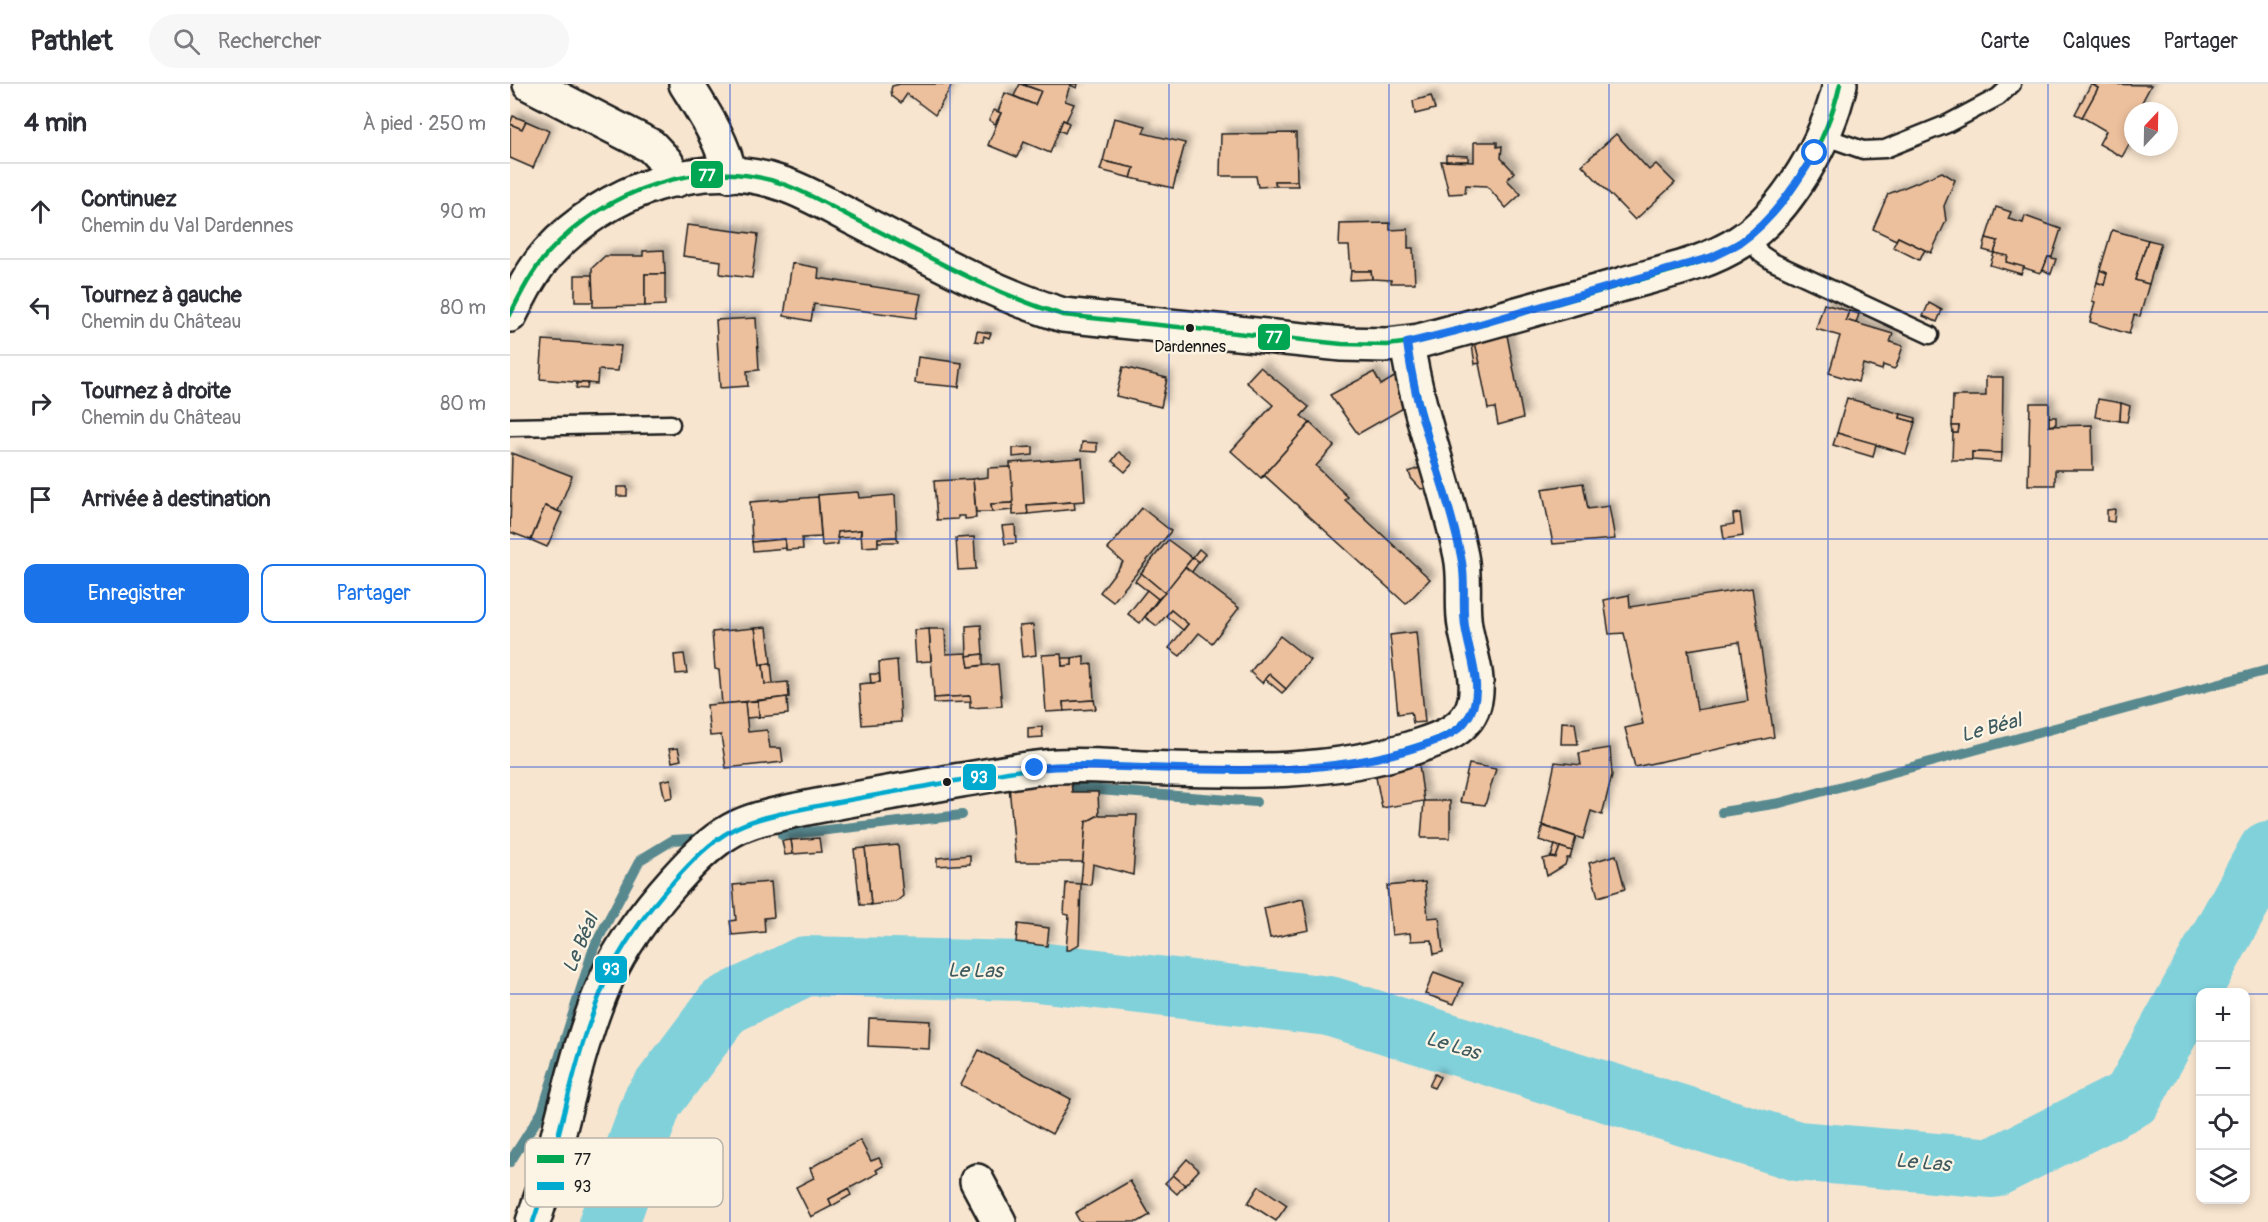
<!DOCTYPE html>
<html lang="fr">
<meta charset="utf-8">
<style>
body{margin:0;font-family:Pangolin,sans-serif;background:#f7f7f7;color:#2b2b33}
.controls{position:absolute;right:18px;bottom:18px;display:grid;overflow:hidden;border-radius:12px;box-shadow:0 3px 9px #0003}
.controls button{width:54px;height:54px;display:grid;place-items:center;padding:0;border:0;border-bottom:2px solid #e1e1e2;background:#fff;color:#2b2b33;font:30px sans-serif}
.compass{position:absolute;left:1614px;top:18px;width:54px;height:54px;border-radius:50%;background:#fff;box-shadow:0 3px 9px #0003;rotate:22deg}
.stop{position:absolute;width:18px;height:18px;margin:-14px;border:4px solid #1a73e8;border-radius:50%;background:#fff}
.stop.end{background:#1a73e8;border-color:#fff;box-shadow:0 2px 6px #0008}
.list{margin:0;padding:0;list-style:none}
h2{display:flex;justify-content:space-between;align-items:center;height:78px;margin:0;padding:0 24px;font-size:26px}
h2 small{font-size:20px;font-weight:400;color:#7c7c81}
.list li{display:grid;grid-template-columns:39px 1fr auto;gap:18px;align-items:center;box-sizing:border-box;height:96px;padding:0 24px;border-top:2px solid #e1e1e2}
.list b{display:block;font-size:22px;white-space:nowrap}
.list p{margin:0;font-size:20px;white-space:nowrap;color:#7c7c81}
.list em{font-size:20px;font-style:normal;color:#7c7c81}
.actions{display:flex;gap:12px;padding:18px 24px}
.actions a{flex:1;padding:14px 0;border:2px solid #1a73e8;border-radius:12px;text-align:center;font-size:21px;color:#1a73e8}
.actions .main{background:#1a73e8;color:#fff}
.icon{flex:none;width:33px;height:33px;fill:none;stroke:currentColor;stroke-width:2;stroke-linecap:round;stroke-linejoin:round}
.map{position:relative;flex:none;width:1758px;height:1138px;overflow:hidden}
header{display:flex;align-items:center;gap:36px;box-sizing:border-box;height:84px;padding:0 30px;background:#fff;border-bottom:2px solid #e1e1e2}
header strong{font-size:28px}
nav{display:flex;gap:33px;margin-inline-start:auto;font-size:21px}
.search{width:420px;height:54px;background:#f7f7f7;display:flex;align-items:center;gap:15px;box-sizing:border-box;padding:0 21px;border-radius:33px;color:#7c7c81;font-size:22px}
main{display:flex}
aside{flex:1;background:#fff}
.map>svg:first-child{display:block}
.lines{fill:none;stroke-linecap:round;stroke-linejoin:round}
.stream{stroke:#59898f;stroke-width:10}
.river{stroke:#81d1db;stroke-width:60}
.building{fill:#edc09d;stroke:#1c1c1c;stroke-width:1.5;fill-rule:evenodd;filter:url(#shadow)}
.lane-casing{stroke:#1c1c1c;stroke-width:21}
.street-casing{stroke:#1c1c1c;stroke-width:38}
.lane{stroke:#fcf5e5;stroke-width:16}
.street{stroke:#fcf5e5;stroke-width:33}
.bus-1-casing{stroke:#fcf5e5;stroke-width:9}
.bus-2-casing{stroke:#fcf5e5;stroke-width:9}
.bus-1{stroke:#00a651;stroke-width:4.5}
.bus-2{stroke:#00a9ce;stroke-width:4.5}
.route{stroke:#1a73e8;stroke-width:8}
.grid{fill:none;stroke:#1d4ed8;stroke-width:1.5;stroke-opacity:0.55}
.bus-dot{fill:#1c1c1c;stroke:#fcf5e5;stroke-width:2}
.labels{text-anchor:middle;stroke-width:4.5;stroke-linejoin:round;paint-order:stroke}
.bus-label{font-size:16px;fill:#1c1c1c;stroke:#fcf5e5}
.water-label{font-size:20px;font-style:italic;fill:#3f5b5f;stroke:#fcf5e5}
.key{fill:#fcf5e5;stroke:#b9b4a9;stroke-width:1.5}
.key-label{font-size:16px;fill:#1c1c1c}
.line-badge{stroke:#fcf5e5;stroke-width:2}
.badge-label{font-size:16px;text-anchor:middle;font-weight:bold;fill:#fff}
</style>
<header>
<strong>Pathlet</strong>
<div class="search"><svg class="icon" aria-label="search" viewBox="0 0 24 24"><circle cx="10" cy="10" r="6"/><path d="M15 15l6 6"/></svg>Rechercher</div>
<nav><a>Carte</a><a>Calques</a><a>Partager</a></nav>
</header>
<main>
<aside>
<h2>4 min<small>À pied · 250 m</small></h2>
<ul class="list">
<li><svg class="icon" aria-label="ahead" viewBox="0 0 24 24"><path d="M12 20V5M6 11l6-6 6 6"/></svg><div><b>Continuez</b><p>Chemin du Val Dardennes</p></div><em>90 m</em></li>
<li><svg class="icon" aria-label="left" viewBox="0 0 24 24"><path d="M17 20v-9H6M10 6l-5 5 5 5"/></svg><div><b>Tournez à gauche</b><p>Chemin du Château</p></div><em>80 m</em></li>
<li><svg class="icon" aria-label="right" viewBox="0 0 24 24"><path d="M7 20v-9h11M14 6l5 5-5 5"/></svg><div><b>Tournez à droite</b><p>Chemin du Château</p></div><em>80 m</em></li>
<li><svg class="icon" aria-label="arrive" viewBox="0 0 24 24"><path d="M6 21V4h12l-3 4 3 4H6"/></svg><div><b>Arrivée à destination</b></div></li>
</ul>
<div class="actions"><a class="main">Enregistrer</a><a>Partager</a></div>
</aside>
<div class="map">
<svg width="1758" height="1138" viewBox="0 0 1758 1138">
<defs>
<filter id="shadow"><feDropShadow dx="5.5" dy="-5.5" stdDeviation="3" flood-color="#0004"/></filter>
</defs>
<rect width="100%" height="100%" fill="#f8e5cf"/>
<filter id="ink" filterUnits="userSpaceOnUse"><feTurbulence type="fractalNoise" baseFrequency=".0167" numOctaves="2"/><feDisplacementMap in="SourceGraphic" scale="12" xChannelSelector="R" yChannelSelector="G"/><feConvolveMatrix kernelMatrix="1 2 1 2 8 2 1 2 1" color-interpolation-filters="sRGB"/></filter>
<g filter="url(#ink)">
<g class="lines">
<g class="stream">
<polyline points="562,704 746,718"/>
<polyline points="1212,728 1270,719 1758,586"/>
<polyline points="272,751 452,731"/>
<polyline points="0,1078 32,1028 84,863 130,776 163,756 194,754"/>
</g>
<polyline class="river" points="99,1138 143,1017 214,922 295,882 519,887 819,922 1287,1067 1483,1084 1622,1014 1758,767"/>
</g>
<g class="building">
<polygon points="441,0 442,1 425,31 397,10 391,19 382,12 381,6 382,2 390,0"/>
<polygon points="510,0 531,7 525,21 504,12"/>
<polygon points="512,0 568,0 567,4 560,1 555,17 564,20 556,37 553,36 540,69 514,58 507,73 478,61 491,29 488,28 495,9 525,21 531,7"/>
<polygon points="1581,0 1641,1 1629,24 1634,27 1623,27 1623,53 1612,73 1589,60 1596,47 1572,33 1588,4"/>
<polygon points="1581,0 1588,4 1572,33 1565,30"/>
<polygon points="921,12 925,25 905,30 903,17"/>
<polygon points="484,26 491,29 485,40 479,36"/>
<polygon points="3,32 16,37 12,45 0,40"/>
<polygon points="604,34 636,42 633,49 675,59 663,104 621,94 624,84 593,77"/>
<polygon points="553,36 559,39 555,49 549,46"/>
<polygon points="16,37 39,47 23,84 0,74 0,40 12,45"/>
<polygon points="786,49 787,97 765,97 766,102 748,103 746,92 710,92 711,50"/>
<polygon points="1106,50 1139,86 1146,80 1165,99 1125,136 1072,81"/>
<polygon points="964,58 987,58 987,63 992,62 991,74 1004,88 997,96 1011,110 996,124 977,102 956,101 955,109 939,110 931,77 964,78"/>
<polygon points="936,71 958,72 958,77 936,77"/>
<polygon points="593,77 624,84 621,94 590,86"/>
<polygon points="1432,88 1445,96 1434,122 1436,137 1421,169 1388,153 1386,156 1363,145 1378,110"/>
<polygon points="765,97 787,97 788,102 766,102"/>
<polygon points="1486,123 1501,128 1498,135 1513,139 1515,132 1551,145 1542,173 1538,173 1533,186 1530,189 1496,178 1498,172 1484,169 1488,157 1476,154"/>
<polygon points="880,139 880,146 898,145 898,164 903,164 905,199 881,199 881,196 862,195 861,187 841,187 839,162 829,162 830,140"/>
<polygon points="177,141 248,150 242,194 210,190 211,177 173,172"/>
<polygon points="1602,146 1638,156 1625,196 1639,200 1630,232 1624,231 1619,250 1580,238 1585,218 1582,217 1587,198 1594,201 1597,189 1590,186"/>
<polygon points="1388,153 1415,166 1409,176 1383,163"/>
<polygon points="1476,154 1488,157 1484,169 1473,166"/>
<polygon points="1638,156 1651,159 1639,200 1625,196"/>
<polygon points="154,166 155,190 135,190 135,222 83,223 82,184 95,172 133,172 133,167"/>
<polygon points="1484,169 1498,172 1496,178 1514,183 1511,190 1480,181"/>
<polygon points="1538,173 1546,175 1541,190 1533,186"/>
<polygon points="282,179 309,184 308,194 411,210 406,234 304,220 301,237 274,232"/>
<polygon points="1590,186 1597,189 1594,201 1587,198"/>
<polygon points="841,187 861,187 862,195 840,196"/>
<polygon points="135,190 155,190 155,221 135,222"/>
<polygon points="65,191 82,191 83,218 65,218"/>
<polygon points="1419,219 1432,226 1427,238 1413,232"/>
<polygon points="1314,220 1339,227 1336,236 1383,250 1380,258 1393,262 1386,283 1384,285 1373,281 1372,286 1353,280 1348,298 1319,289 1330,252 1306,245"/>
<polygon points="1339,227 1349,230 1346,239 1336,236"/>
<polygon points="246,234 249,286 237,287 238,302 210,304 206,236"/>
<polygon points="467,247 481,249 479,254 474,252 473,258 465,257"/>
<polygon points="997,251 1013,334 988,341 985,324 978,325 965,259"/>
<polygon points="33,256 111,262 108,287 88,286 87,300 30,295"/>
<polygon points="965,259 970,279 965,280 962,261"/>
<polygon points="408,273 452,279 449,303 405,299"/>
<polygon points="613,283 657,294 651,323 606,312"/>
<polygon points="750,283 799,323 791,332 800,339 751,394 721,367 763,321 736,298"/>
<polygon points="864,288 871,301 888,291 897,322 848,350 820,311"/>
<polygon points="1476,293 1493,293 1492,369 1462,368 1462,376 1442,376 1443,349 1448,349 1449,342 1442,342 1443,312 1476,312"/>
<polygon points="67,299 78,299 77,305 66,304"/>
<polygon points="1337,314 1391,330 1390,334 1405,338 1396,370 1327,349"/>
<polygon points="1588,315 1611,319 1610,337 1585,333"/>
<polygon points="1520,319 1539,319 1539,342 1582,341 1583,386 1545,386 1545,401 1518,401"/>
<polygon points="1611,319 1620,322 1617,338 1610,337"/>
<polygon points="1391,330 1406,334 1405,338 1390,334"/>
<polygon points="1539,333 1546,333 1546,340 1539,342"/>
<polygon points="800,339 824,362 806,382 838,413 835,416 920,495 896,520 755,392 751,394"/>
<polygon points="1442,342 1449,342 1448,349 1443,349"/>
<polygon points="1327,349 1366,360 1363,373 1323,361"/>
<polygon points="572,358 587,359 587,368 571,367"/>
<polygon points="523,363 523,371 503,373 503,364"/>
<polygon points="609,368 623,379 615,388 602,377"/>
<polygon points="1462,368 1492,369 1491,378 1462,376"/>
<polygon points="2,369 62,392 48,427 35,422 21,456 0,448"/>
<polygon points="572,374 575,417 517,421 518,430 503,431 500,379"/>
<polygon points="501,383 503,419 481,420 482,428 466,428 463,395 478,393 478,384"/>
<polygon points="909,384 917,404 911,405 901,394 899,388"/>
<polygon points="463,395 466,434 455,435 455,432 448,432 448,435 427,436 424,397"/>
<polygon points="1073,399 1078,425 1099,422 1105,455 1043,460 1032,405"/>
<rect x="107" y="403" width="10" height="9"/>
<polygon points="348,408 349,414 385,411 387,453 368,454 368,462 352,463 351,446 328,448 328,460 312,462 308,411"/>
<polygon points="308,413 311,453 292,454 293,465 276,466 275,455 242,458 240,418"/>
<polygon points="564,418 565,425 518,430 517,421"/>
<polygon points="503,419 503,426 482,428 481,420"/>
<polygon points="35,422 52,429 37,463 21,456"/>
<polygon points="632,424 661,447 603,518 590,508 613,478 598,465"/>
<polygon points="1605,425 1604,438 1597,437 1597,426"/>
<polygon points="1230,429 1233,452 1214,455 1212,442 1224,440 1223,430"/>
<polygon points="505,441 506,459 495,460 492,442"/>
<polygon points="351,446 350,453 327,454 328,448"/>
<polygon points="387,453 388,458 368,458 368,454"/>
<polygon points="464,453 466,485 448,486 446,454"/>
<polygon points="275,455 276,464 243,467 242,458"/>
<polygon points="658,456 682,474 655,509 631,489"/>
<polygon points="689,465 695,470 689,478 683,473"/>
<polygon points="683,473 689,478 681,489 675,483"/>
<polygon points="675,483 729,524 702,559 689,549 670,572 659,564 678,540 661,526 647,542 635,533"/>
<polygon points="631,489 655,509 648,515 625,497"/>
<path d="M1242,504l22,149 -139,30 -10,-39 18,-4 -19,-91 -15,1 -5,-34 25,-5 1,12zM1229,558l9,59 -51,9 -9,-60z"/>
<polygon points="637,506 648,515 630,539 618,530"/>
<polygon points="661,526 678,540 673,546 656,532"/>
<polygon points="471,541 473,570 457,572 456,542"/>
<polygon points="523,541 526,571 512,573 509,542"/>
<polygon points="257,543 261,579 250,581 245,544"/>
<polygon points="245,544 250,581 253,580 255,600 278,598 279,613 212,620 209,586 205,585 202,548"/>
<polygon points="419,545 435,545 436,570 457,569 459,583 488,580 492,622 460,624 460,612 424,614"/>
<polygon points="419,545 421,577 406,578 404,546"/>
<polygon points="906,548 915,638 903,639 901,628 888,630 880,551"/>
<polygon points="770,552 800,576 776,605 759,590 752,599 740,588"/>
<polygon points="174,570 177,589 166,590 164,571"/>
<polygon points="473,570 473,581 459,583 457,572"/>
<polygon points="551,570 552,582 562,581 562,574 574,572 574,581 582,580 584,616 553,618 554,627 536,628 532,571"/>
<polygon points="552,574 562,574 562,581 552,582"/>
<polygon points="387,576 391,638 352,641 349,600 370,598 369,578"/>
<polygon points="261,579 263,600 255,600 253,580"/>
<polygon points="360,590 369,590 370,598 361,599"/>
<polygon points="759,590 776,605 772,609 755,595"/>
<polygon points="460,612 461,618 424,619 424,614"/>
<polygon points="277,613 278,630 249,633 248,617"/>
<polygon points="584,616 586,625 554,627 553,618"/>
<polygon points="248,617 249,633 236,634 235,618"/>
<polygon points="235,618 238,648 257,646 260,664 271,664 273,678 216,684 211,651 200,652 197,621"/>
<polygon points="1052,638 1065,639 1068,660 1051,660"/>
<polygon points="532,643 533,653 518,654 518,644"/>
<polygon points="168,664 171,676 162,678 159,665"/>
<polygon points="1100,664 1102,691 1092,731 1081,727 1073,755 1032,741 1045,678 1071,681 1069,669"/>
<polygon points="959,680 986,685 975,721 950,718"/>
<polygon points="909,681 914,717 872,724 865,688"/>
<polygon points="161,695 163,713 155,715 151,697"/>
<polygon points="561,697 562,708 588,708 589,731 576,738 573,778 506,778 499,702"/>
<polygon points="914,717 940,717 940,754 911,754"/>
<polygon points="589,731 627,731 623,791 583,780 581,801 571,800 576,738"/>
<polygon points="1033,742 1066,753 1062,767 1029,756"/>
<polygon points="309,754 311,768 283,770 281,756"/>
<polygon points="281,756 283,770 275,771 272,757"/>
<polygon points="388,761 393,812 386,818 361,821 355,764"/>
<polygon points="1045,761 1050,763 1046,774 1041,773"/>
<polygon points="1050,763 1062,767 1060,774 1057,774 1055,781 1037,792 1033,775 1041,773 1046,774"/>
<polygon points="355,764 361,821 350,821 344,765"/>
<polygon points="460,771 460,780 427,782 427,774"/>
<polygon points="1106,771 1115,805 1088,813 1079,779"/>
<polygon points="261,798 264,833 254,834 255,848 222,851 220,837 226,836 223,801"/>
<polygon points="915,798 918,834 929,833 933,868 924,870 922,856 901,857 900,849 882,851 877,802"/>
<polygon points="556,799 571,800 569,860 560,866 556,866 559,831 554,830"/>
<polygon points="793,815 799,846 760,854 754,824"/>
<polygon points="508,840 539,844 537,862 506,858"/>
<polygon points="924,888 953,899 944,920 915,910"/>
<polygon points="359,934 420,937 419,965 358,962"/>
<polygon points="469,966 561,1015 542,1050 451,1001"/>
<polygon points="925,990 930,993 924,1004 919,1002"/>
<polygon points="350,1056 361,1077 369,1074 373,1082 366,1086 368,1089 319,1115 322,1122 301,1133 286,1103 304,1094 300,1084"/>
<polygon points="677,1075 689,1086 675,1101 663,1091"/>
<polygon points="663,1091 675,1101 667,1110 655,1099"/>
<polygon points="620,1097 640,1131 628,1138 570,1138 565,1129"/>
<polygon points="749,1102 777,1121 766,1137 738,1119"/>
<polygon points="338,1105 341,1111 322,1122 319,1115"/>
</g>
<g class="lines">
<g class="lane-casing">
<g id="lane">
<polyline points="1313,52 1353,66 1375,65 1437,40 1488,13 1502,0"/>
<polyline points="1238,151 1251,170 1263,178 1420,251"/>
<polyline points="0,343 161,340"/>
</g>
</g>
<g class="street-casing">
<g id="street">
<polyline points="20,0 141,62 156,78 166,96"/>
<path d="M176,0c18,29 37,57 44,91"/>
<path d="M0,231c11,-22 22,-44 38,-62 57,-63 153,-98 235,-69 26,9 50,24 74,36 67,34 134,73 206,95l279,29 45,1 32,-4c67,-18 134,-37 201,-56 40,-12 85,-20 120,-43 48,-31 88,-103 100,-158"/>
<polyline points="467,1097 489,1138"/>
<path d="M23,1138c28,-80 39,-166 74,-244 16,-35 41,-68 67,-97 17,-19 36,-39 58,-51 20,-11 43,-15 65,-20 54,-11 109,-20 164,-30 32,-5 64,-12 96,-14 29,-2 57,1 86,2 90,3 185,8 272,-21 25,-8 54,-17 60,-47 5,-25 -6,-49 -10,-74 -4,-23 1,-46 -4,-70 -15,-72 -43,-140 -54,-213"/>
</g>
</g>
<use href="#lane" class="lane"/>
<use href="#street" class="street"/>
<g class="bus-1-casing">
<path id="bus-1" d="M0,231c11,-22 22,-44 38,-62 57,-63 153,-98 235,-69 26,9 50,24 74,36 67,34 134,73 206,95l279,29 45,1 32,-4c67,-18 134,-37 201,-56 40,-12 85,-20 120,-43 48,-31 88,-103 100,-158"/>
</g>
<g class="bus-2-casing">
<path id="bus-2" d="M23,1138c28,-80 39,-166 74,-244 16,-35 41,-68 67,-97 17,-19 36,-39 58,-51 20,-11 43,-15 65,-20 54,-11 109,-20 164,-30 32,-5 64,-12 96,-14 29,-2 57,1 86,2 90,3 185,8 272,-21 25,-8 54,-17 60,-47 5,-25 -6,-49 -10,-74 -4,-23 1,-46 -4,-70 -15,-72 -43,-140 -54,-213"/>
</g>
<use href="#bus-1" class="bus-1"/>
<use href="#bus-2" class="bus-2"/>
</g>
</g>
<g class="lines" filter="url(#ink)">
<path class="route" d="M525,684c38,-4 75,-1 113,0 90,3 183,7 270,-21 15,-5 37,-12 47,-25 23,-28 4,-66 0,-96 -3,-22 1,-43 -3,-64 -8,-45 -24,-87 -36,-131 -9,-28 -15,-59 -19,-88l49,-12 256,-74c9,-5 20,-9 29,-15 32,-22 54,-56 74,-89"/>
</g>
<path class="grid" d="M220,0v1138M440,0v1138M659,0v1138M879,0v1138M1099,0v1138M1318,0v1138M1538,0v1138M0,228h1758M0,455h1758M0,683h1758M0,910h1690M1736,910h22"/>
<g class="bus-dot">
<circle cx="680" cy="244" r="5"/>
<circle cx="437" cy="698" r="5"/>
</g>
<g class="labels">
<g class="bus-label">
<text x="680" y="268">Dardennes</text>
</g>
<g class="water-label">
<text transform="translate(1481 643) rotate(-15)" y="7">Le Béal</text>
<text transform="translate(70 859) rotate(-67)" y="7">Le Béal</text>
<text transform="translate(465 886) rotate(1)" y="7">Le Las</text>
<text transform="translate(943 961) rotate(17)" y="7">Le Las</text>
<text transform="translate(1413 1078) rotate(5)" y="7">Le Las</text>
</g>
</g>
<rect x="15" y="1054" width="198" height="69" rx="9" class="key"/>
<rect x="27" y="1071" width="27" height="8" fill="#00a651"/>
<rect x="27" y="1098" width="27" height="8" fill="#00a9ce"/>
<g class="key-label">
<text x="64" y="1081">77</text>
<text x="64" y="1108">93</text>
</g>
<g class="line-badge">
<rect x="180" y="76" width="34" height="29" rx="6" fill="#00a651"/>
<rect x="747" y="239" width="34" height="28" rx="6" fill="#00a651"/>
<rect x="452" y="679" width="35" height="28" rx="6" fill="#00a9ce"/>
<rect x="84" y="871" width="34" height="29" rx="6" fill="#00a9ce"/>
</g>
<g class="badge-label">
<text x="197" y="97">77</text>
<text x="764" y="259">77</text>
<text x="469" y="699">93</text>
<text x="101" y="891">93</text>
</g>
</svg>
<div class="controls">
<button>+</button>
<button>−</button>
<button><svg class="icon" aria-label="locate" viewBox="0 0 24 24"><circle cx="12" cy="12" r="6"/><path d="M12 2v4M12 18v4M2 12h4M18 12h4"/></svg></button>
<button><svg class="icon" aria-label="layers" viewBox="0 0 24 24"><path d="M12 4l9 5-9 5-9-5zM3 14l9 5 9-5"/></svg></button>
</div>
<svg class="compass" viewBox="-18 -18 36 36"><path d="M0-13l5 13h-10z" fill="#e53935"/><path d="M0 13l5-13h-10z" fill="#7c7c81"/></svg>
<div class="stop" style="left:1305px;top:69px"></div>
<div class="stop end" style="left:525px;top:684px"></div>
</div>
</main>
